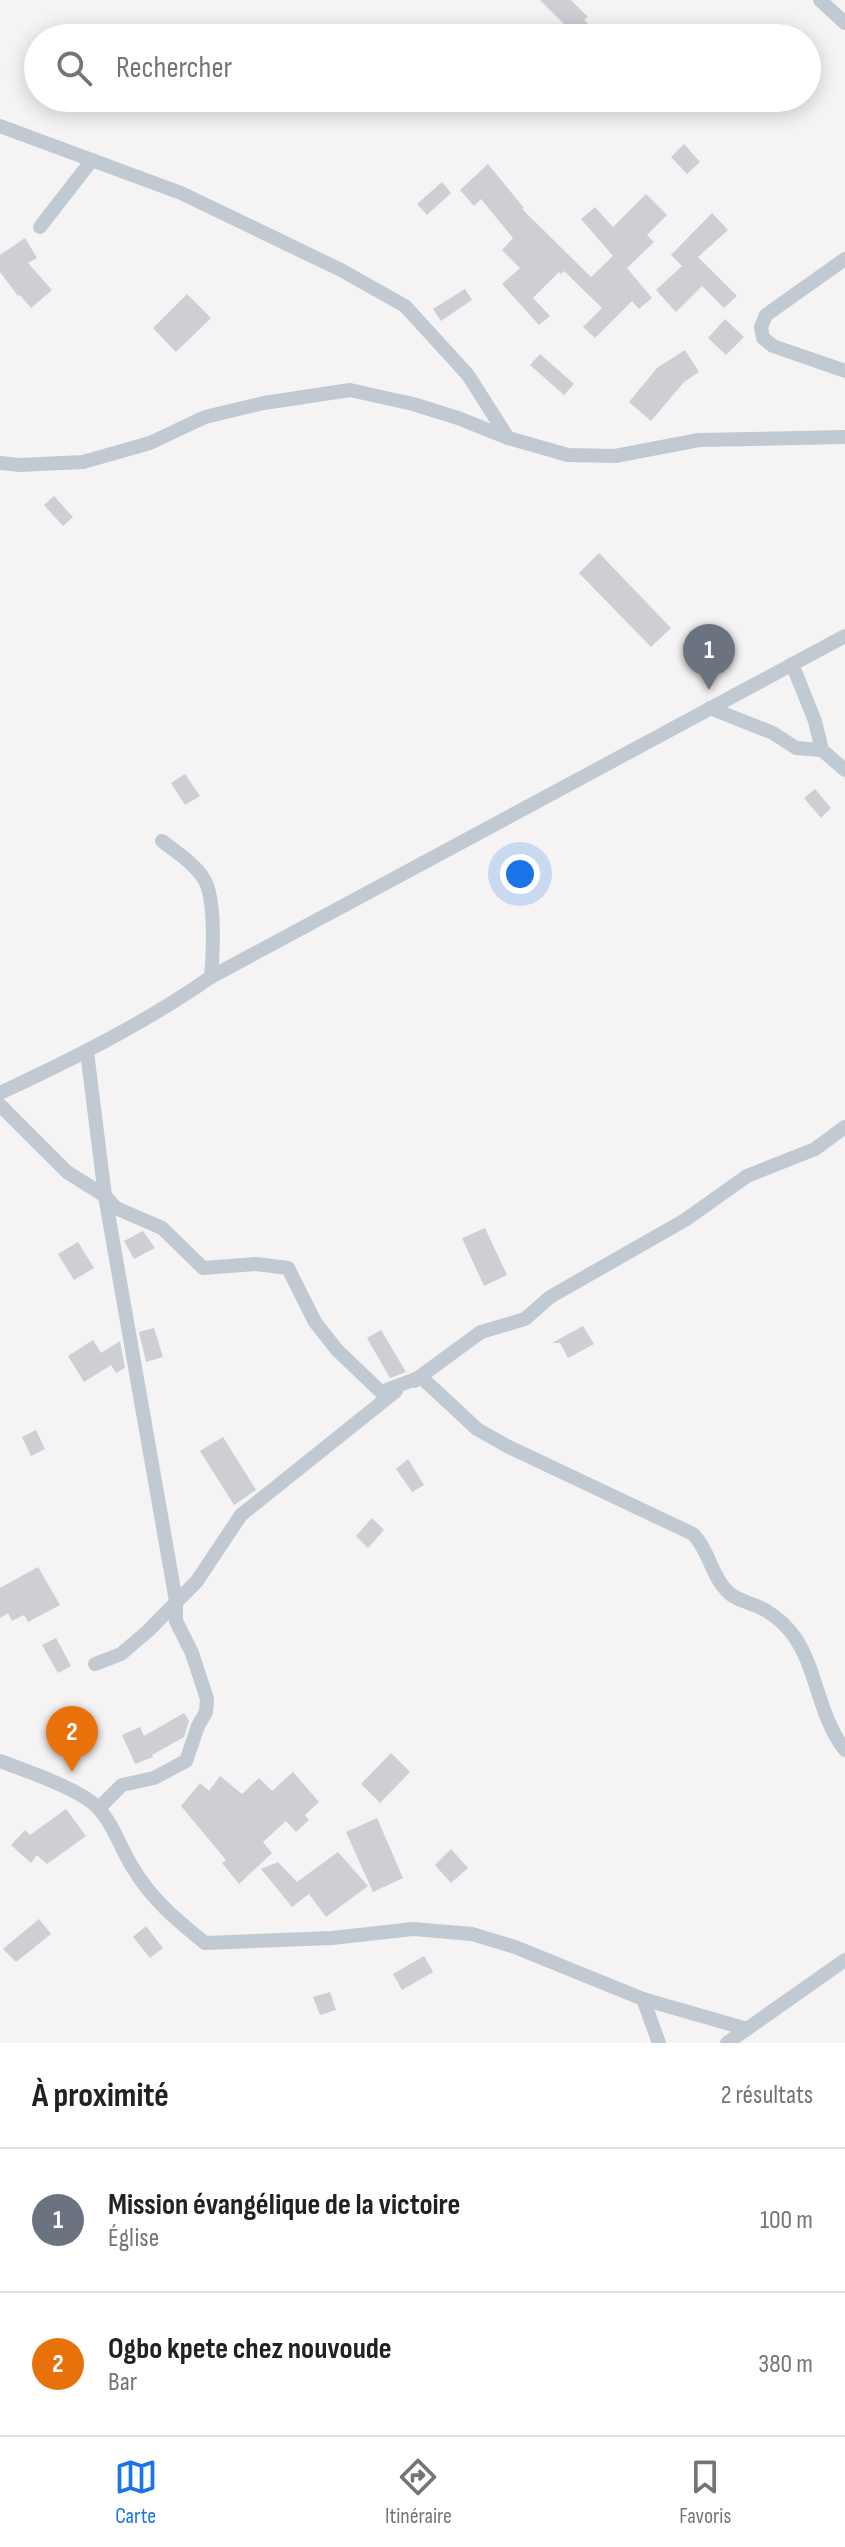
<!DOCTYPE html>
<html lang="fr">
<meta charset="utf-8">
<style>
body{margin:0;font-family:"Sofia Sans Condensed",sans-serif;background:#f2f2f2;color:#202124}
.you{position:absolute;left:520px;top:874px;width:28px;height:28px;margin:-20px;border:6px solid #fff;border-radius:50%;background:#1a73e8;box-shadow:0 0 0 12px #1a73e833}
.badge{display:grid;place-items:center;width:52px;height:52px;border-radius:50%;background:#1a73e8;color:#fff;font-size:26px;font-weight:700}
.pin{position:absolute;translate:-50% -66px;filter:drop-shadow(0 2px 4px #0008)}
.pin::after{content:'';position:absolute;top:42px;width:28px;height:24px;background:inherit;clip-path:polygon(0 0,100% 0,50% 100%)}
.list{margin:0;padding:0;list-style:none}
h2{display:flex;justify-content:space-between;align-items:center;height:104px;margin:0;padding:0 32px;font-size:34px}
h2 small{font-size:26px;font-weight:400;color:#757577}
.list li{display:grid;grid-template-columns:52px 1fr auto;gap:24px;align-items:center;box-sizing:border-box;height:144px;padding:0 32px;border-top:2px solid #e0e0e0}
.list b{display:block;font-size:30px;white-space:nowrap}
.list p{margin:0;font-size:26px;white-space:nowrap;color:#757577}
.list em{font-size:26px;font-style:normal;color:#757577}
.icon{flex:none;width:44px;height:44px;fill:none;stroke:currentColor;stroke-width:2;stroke-linecap:round;stroke-linejoin:round}
.map{position:relative;flex:none;width:845px;height:2043px;overflow:hidden}
.search{position:absolute;background:#fff;box-shadow:0 4px 20px #0003;left:24px;right:24px;top:24px;height:88px;display:flex;align-items:center;gap:20px;box-sizing:border-box;padding:0 28px;border-radius:44px;color:#757577;font-size:30px}
.sheet{height:392px;background:#fff}
nav{display:flex;justify-content:space-around;align-items:center;box-sizing:border-box;height:112px;border-top:2px solid #e0e0e0;background:#fff;font-size:22px;color:#757577}
nav a{display:grid;justify-items:center;gap:4px}
nav .on{color:#1a73e8}
.map>svg:first-child{display:block}
.building{fill:#cdcfd5}
.lines{fill:none;stroke-linecap:round;stroke-linejoin:round}
.street{stroke:#c1cad2;stroke-width:14}
</style>
<div class="map">
<svg width="845" height="2043" viewBox="0 0 845 2043">
<rect width="100%" height="100%" fill="#f5f3f3"/>
<g class="building">
<polygon points="540,0 571,0 588,17 584,20 603,38 578,38"/>
<polygon points="684,144 700,162 687,174 671,157"/>
<polygon points="488,164 524,208 522,209 591,277 613,256 581,219 595,207 613,227 646,194 667,215 647,235 654,242 627,268 652,298 639,309 632,301 595,338 583,327 602,308 564,271 561,274 559,272 533,298 550,316 539,325 502,284 520,268 502,250 513,238 481,199 474,206 460,190"/>
<polygon points="442,182 451,193 427,215 417,204"/>
<polygon points="712,213 728,230 698,257 737,296 724,308 702,286 676,312 656,290 682,266 671,255"/>
<polygon points="25,238 37,258 28,263 52,290 31,308 20,295 18,296 0,272 0,255"/>
<polygon points="465,289 472,300 441,321 433,309"/>
<polygon points="187,294 211,318 176,352 153,328"/>
<polygon points="725,319 744,337 726,355 708,338"/>
<polygon points="685,350 699,372 684,382 651,421 629,402 657,368"/>
<polygon points="540,354 574,384 564,395 530,365"/>
<polygon points="54,496 73,517 63,526 44,505"/>
<polygon points="599,553 671,628 651,647 579,573"/>
<polygon points="185,774 200,796 185,805 171,783"/>
<polygon points="815,789 831,808 821,818 804,798"/>
<polygon points="485,1228 507,1275 484,1286 462,1238"/>
<polygon points="143,1231 155,1248 134,1259 124,1241"/>
<polygon points="78,1242 94,1268 74,1280 58,1254"/>
<polygon points="583,1326 594,1344 568,1358 560,1343 552,1343"/>
<polygon points="154,1328 163,1357 146,1362 139,1332"/>
<polygon points="381,1330 406,1372 390,1378 367,1338"/>
<polygon points="93,1340 101,1353 120,1341 125,1368 116,1373 111,1365 84,1382 68,1356"/>
<polygon points="36,1430 45,1449 31,1456 22,1437"/>
<polygon points="223,1437 256,1490 234,1505 200,1451"/>
<polygon points="408,1459 424,1485 412,1492 396,1469"/>
<polygon points="372,1518 384,1530 368,1548 356,1536"/>
<polygon points="38,1567 60,1605 28,1622 24,1615 12,1621 8,1613 0,1618 0,1588"/>
<polygon points="56,1638 71,1666 58,1673 42,1645"/>
<polygon points="184,1713 189,1721 184,1737 152,1755 153,1757 135,1764 122,1735 140,1727 144,1736"/>
<polygon points="391,1753 410,1772 380,1803 361,1784"/>
<polygon points="293,1772 319,1802 305,1815 309,1820 296,1832 286,1821 263,1842 272,1853 239,1884 222,1863 226,1860 181,1806 200,1783 209,1791 220,1776 242,1794 259,1778 272,1791"/>
<polygon points="66,1809 86,1836 47,1864 37,1855 31,1863 11,1845 25,1830 30,1835"/>
<polygon points="377,1818 403,1878 373,1892 346,1832"/>
<polygon points="451,1849 468,1868 451,1883 435,1865"/>
<polygon points="338,1852 368,1886 326,1917 309,1894 292,1907 261,1869 278,1862 297,1882"/>
<polygon points="39,1919 51,1934 16,1962 3,1949"/>
<polygon points="146,1926 163,1948 150,1958 133,1937"/>
<polygon points="424,1956 433,1972 402,1990 393,1974"/>
<polygon points="330,1992 336,2010 320,2015 313,1997"/>
</g>
<g class="lines">
<g class="street">
<polyline points="820,0 845,23"/>
<polyline points="0,126 181,193 341,270 405,306 468,375 508,438"/>
<polyline points="40,227 92,160"/>
<polyline points="845,259 766,315 761,327 763,338 773,346 845,371"/>
<polyline points="0,463 20,465 83,462 150,443 205,417 264,403 350,390 413,404 458,418 508,438 568,455 615,456 699,440 845,437"/>
<polyline points="792,664 815,721 822,750"/>
<polyline points="710,708 773,733 796,748 822,750 845,770"/>
<path d="M162,841c14,11 33,23 42,38 12,20 9,75 7,98"/>
<polyline points="87,1052 105,1196 176,1601 176,1621 192,1653 207,1699 206,1712 198,1726 186,1761 154,1778 122,1785 99,1808"/>
<path d="M0,1093c73,-34 145,-70 211,-116l634,-341"/>
<path d="M0,1105l67,67 38,24 11,12 46,20 41,40 53,-4 32,4 27,54 22,28 44,42 40,-15 56,52 30,17 186,88c16,16 18,41 34,57 9,10 26,12 38,19 12,7 23,17 31,29 21,32 23,78 49,111"/>
<polyline points="414,1381 481,1332 525,1319 550,1297 685,1220 747,1176 815,1149 845,1127"/>
<polyline points="95,1664 121,1654 148,1631 197,1581 241,1515 396,1391"/>
<path d="M0,1761c24,9 83,29 99,48 15,16 22,41 34,59 18,31 45,53 72,75l127,-5 81,-9 59,5 43,13 128,52 16,44"/>
<polyline points="643,1999 747,2029"/>
<polyline points="727,2043 845,1960"/>
</g>
</g>
</svg>
<div class="you"></div>
<div class="pin badge" style="left:709px;top:690px;background:#6b7280">1</div>
<div class="pin badge" style="left:72px;top:1772px;background:#e8710a">2</div>
<div class="search"><svg class="icon" aria-label="search" viewBox="0 0 24 24"><circle cx="10" cy="10" r="6"/><path d="M15 15l6 6"/></svg>Rechercher</div>
</div>
<section class="sheet">
<h2>À proximité<small>2 résultats</small></h2>
<ul class="list">
<li><span class="badge" style="background:#6b7280">1</span><div><b>Mission évangélique de la victoire</b><p>Église</p></div><em>100 m</em></li>
<li><span class="badge" style="background:#e8710a">2</span><div><b>Ogbo kpete chez nouvoude</b><p>Bar</p></div><em>380 m</em></li>
</ul>
</section>
<nav>
<a class="on"><svg class="icon" aria-label="map" viewBox="0 0 24 24"><path d="M3 6l6-2 6 2 6-2v14l-6 2-6-2-6 2zM9 4v14M15 6v14"/></svg>Carte</a>
<a><svg class="icon" aria-label="directions" viewBox="0 0 24 24"><path d="M12 3l9 9-9 9-9-9zM9 14v-3h6M13 9l2 2-2 2"/></svg>Itinéraire</a>
<a><svg class="icon" aria-label="saved" viewBox="0 0 24 24"><path d="M7 4h10v16l-5-4-5 4z"/></svg>Favoris</a>
</nav>
